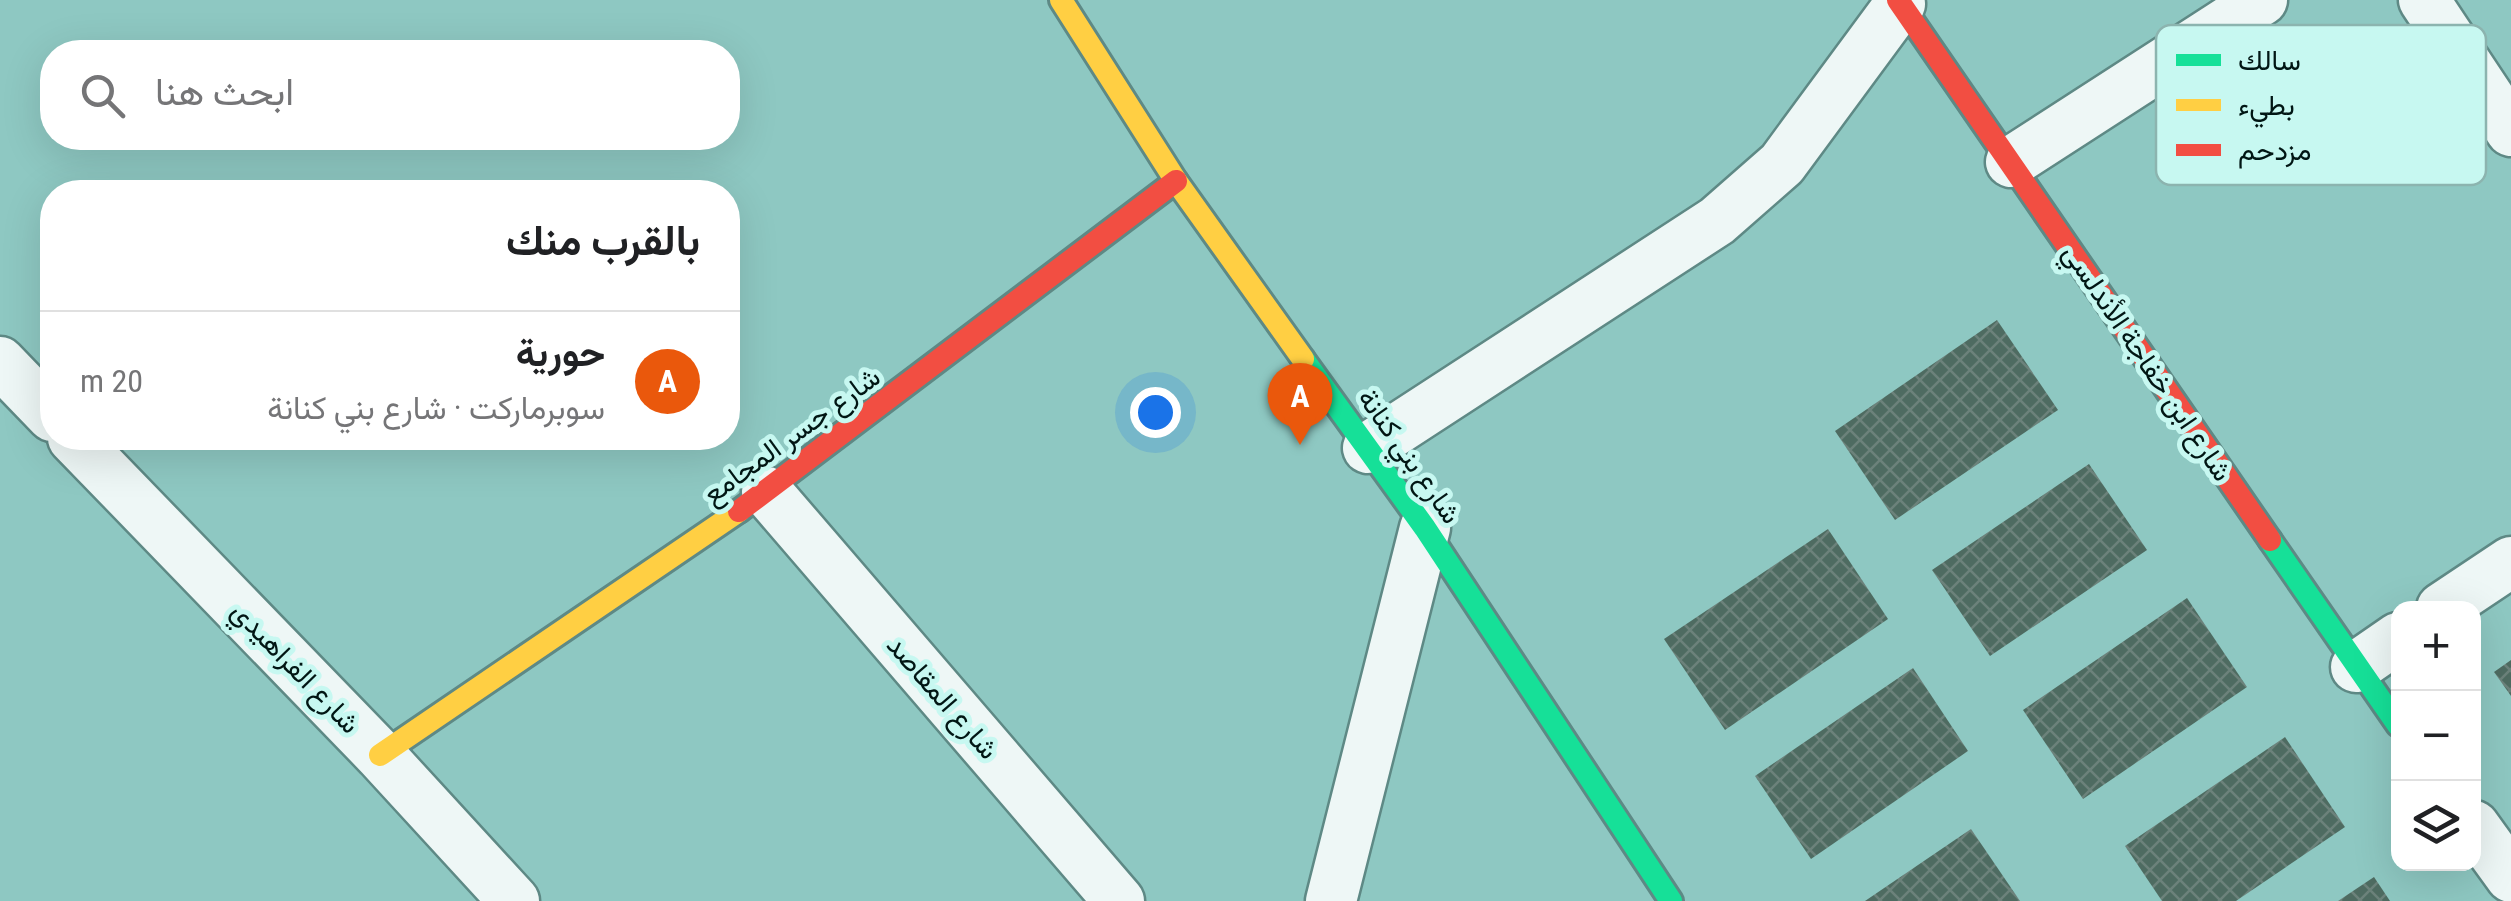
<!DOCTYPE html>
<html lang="ar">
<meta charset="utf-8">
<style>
body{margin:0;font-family:"Roboto Condensed",Vazirmatn,sans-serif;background:#f2f2f2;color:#202124;direction:rtl}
.controls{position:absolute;right:30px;bottom:30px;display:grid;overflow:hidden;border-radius:20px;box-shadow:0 10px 40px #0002}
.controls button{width:90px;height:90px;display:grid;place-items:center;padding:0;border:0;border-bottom:2px solid #e0e0e0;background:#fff;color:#202124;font:50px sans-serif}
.you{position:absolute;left:1155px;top:412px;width:35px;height:35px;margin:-25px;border:8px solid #fff;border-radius:50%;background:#1a73e8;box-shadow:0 0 0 15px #1a73e833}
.badge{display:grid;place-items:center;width:65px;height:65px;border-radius:50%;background:#ea580c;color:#fff;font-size:32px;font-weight:700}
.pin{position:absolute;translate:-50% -82px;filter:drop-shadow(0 2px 5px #0008)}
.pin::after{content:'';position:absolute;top:52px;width:35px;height:30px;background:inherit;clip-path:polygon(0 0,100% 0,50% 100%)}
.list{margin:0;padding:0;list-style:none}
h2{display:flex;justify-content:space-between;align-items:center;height:130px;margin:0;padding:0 40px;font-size:42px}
h2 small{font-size:32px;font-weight:400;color:#757577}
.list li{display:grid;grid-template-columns:65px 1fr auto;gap:30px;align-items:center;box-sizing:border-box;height:140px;padding:0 40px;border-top:2px solid #e0e0e0}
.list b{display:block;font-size:38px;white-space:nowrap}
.list p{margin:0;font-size:32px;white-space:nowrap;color:#757577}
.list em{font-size:32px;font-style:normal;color:#757577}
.icon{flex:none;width:55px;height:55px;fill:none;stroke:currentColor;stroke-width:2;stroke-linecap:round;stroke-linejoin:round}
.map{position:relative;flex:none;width:2511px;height:901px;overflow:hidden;direction:ltr}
.search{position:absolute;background:#fff;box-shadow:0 10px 40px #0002;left:40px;top:40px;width:700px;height:110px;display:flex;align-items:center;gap:25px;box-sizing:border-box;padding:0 35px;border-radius:40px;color:#757577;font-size:38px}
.panel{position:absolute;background:#fff;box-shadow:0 10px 40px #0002;left:40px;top:180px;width:700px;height:270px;border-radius:40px;direction:rtl}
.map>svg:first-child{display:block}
.building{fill:url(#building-cross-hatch)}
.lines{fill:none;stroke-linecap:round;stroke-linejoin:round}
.street-casing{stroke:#5e8985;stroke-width:55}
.fast-casing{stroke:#5e8985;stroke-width:28}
.slow-casing{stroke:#5e8985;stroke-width:28}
.jam-casing{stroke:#5e8985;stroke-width:28}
.street{stroke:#eef7f6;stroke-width:50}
.fast{stroke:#16e098;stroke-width:22}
.slow{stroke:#ffcf43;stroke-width:22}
.jam{stroke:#f24e42;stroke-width:22}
.labels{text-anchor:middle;stroke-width:10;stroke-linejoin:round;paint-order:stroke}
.street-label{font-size:28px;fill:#011614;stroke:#c7f8f1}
.key{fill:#c7f8f1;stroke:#8cb4af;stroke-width:2.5}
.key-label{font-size:28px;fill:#011614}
</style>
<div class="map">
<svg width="2511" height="901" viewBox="0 0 2511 901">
<defs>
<pattern id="building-cross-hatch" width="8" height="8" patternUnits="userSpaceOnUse" patternTransform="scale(2.5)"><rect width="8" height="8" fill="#4e6b61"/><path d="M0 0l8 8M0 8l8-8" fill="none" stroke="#6c827b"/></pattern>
</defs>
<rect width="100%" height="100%" fill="#8ec8c2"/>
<g class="building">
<polygon points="1997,320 2058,410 1895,520 1835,431"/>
<polygon points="2089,464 2147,550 1990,656 1932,570"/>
<polygon points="1828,529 1888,619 1725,730 1664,639"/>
<polygon points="2187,598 2247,687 2083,799 2023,710"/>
<polygon points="2511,660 2511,696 2494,672"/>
<polygon points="1913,668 1968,751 1811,859 1755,776"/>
<polygon points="2285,737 2345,827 2236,901 2162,901 2125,846"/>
<polygon points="1971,829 2020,901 1865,901"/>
<polygon points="2374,877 2390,901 2338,901"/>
</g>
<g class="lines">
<g class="street-casing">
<g id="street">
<polyline points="2424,0 2511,131"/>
<polyline points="2011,162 2262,0"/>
<polyline points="0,362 52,416"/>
<polyline points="73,438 380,755 514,901"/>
<polyline points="1368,448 1717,221 1782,164 1900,4"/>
<polyline points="767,492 1119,901"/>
<polyline points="2442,608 2511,562"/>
<polyline points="2356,667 2398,638"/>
<polyline points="2474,826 2511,877"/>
<polyline points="1331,901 1425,528"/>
</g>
</g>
<g class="fast-casing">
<g id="fast">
<polyline points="1303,359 1425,528 1671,901"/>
<polyline points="2270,540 2398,725"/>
</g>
</g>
<g class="slow-casing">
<g id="slow">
<polyline points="1061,0 1176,181 1303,359"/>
<polyline points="380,755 739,511"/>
</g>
</g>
<g class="jam-casing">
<g id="jam">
<polyline points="1898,0 2270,540"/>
<polyline points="739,511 1176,181"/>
</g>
</g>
<use href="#street" class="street"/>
<use href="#fast" class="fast"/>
<use href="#slow" class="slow"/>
<use href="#jam" class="jam"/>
</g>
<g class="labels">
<g class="street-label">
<text transform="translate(2148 362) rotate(56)" y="10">شارع ابن خفاجة الأندلسي</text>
<text transform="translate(791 435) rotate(-36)" y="10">شارع جسر المجامع</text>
<text transform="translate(1410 456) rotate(55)" y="10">شارع بني كنانة</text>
<text transform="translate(296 667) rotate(46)" y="10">شارع الفراهيدي</text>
<text transform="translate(943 697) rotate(49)" y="10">شارع المقاصد</text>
</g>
</g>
<rect x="2156" y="25" width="330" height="160" rx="15" class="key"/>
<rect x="2176" y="54" width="45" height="12" fill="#16e098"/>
<rect x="2176" y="99" width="45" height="12" fill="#ffcf43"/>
<rect x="2176" y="144" width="45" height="12" fill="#f24e42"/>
<g class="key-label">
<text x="2238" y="70">سالك</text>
<text x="2238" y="115">بطيء</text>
<text x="2238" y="160">مزدحم</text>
</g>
</svg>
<div class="controls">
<button>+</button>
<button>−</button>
<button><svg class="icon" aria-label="layers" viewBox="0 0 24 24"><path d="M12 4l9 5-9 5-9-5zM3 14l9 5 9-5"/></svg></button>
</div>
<div class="you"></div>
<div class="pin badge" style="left:1300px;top:445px">A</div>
<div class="search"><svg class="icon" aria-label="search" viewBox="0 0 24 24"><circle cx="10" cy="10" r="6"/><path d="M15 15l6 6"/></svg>ابحث هنا</div>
<section class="panel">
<h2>بالقرب منك<small></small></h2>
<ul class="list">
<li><span class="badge">A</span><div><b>حورية</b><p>سوبرماركت · شارع بني كنانة</p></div><em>20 m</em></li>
</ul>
</section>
</div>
